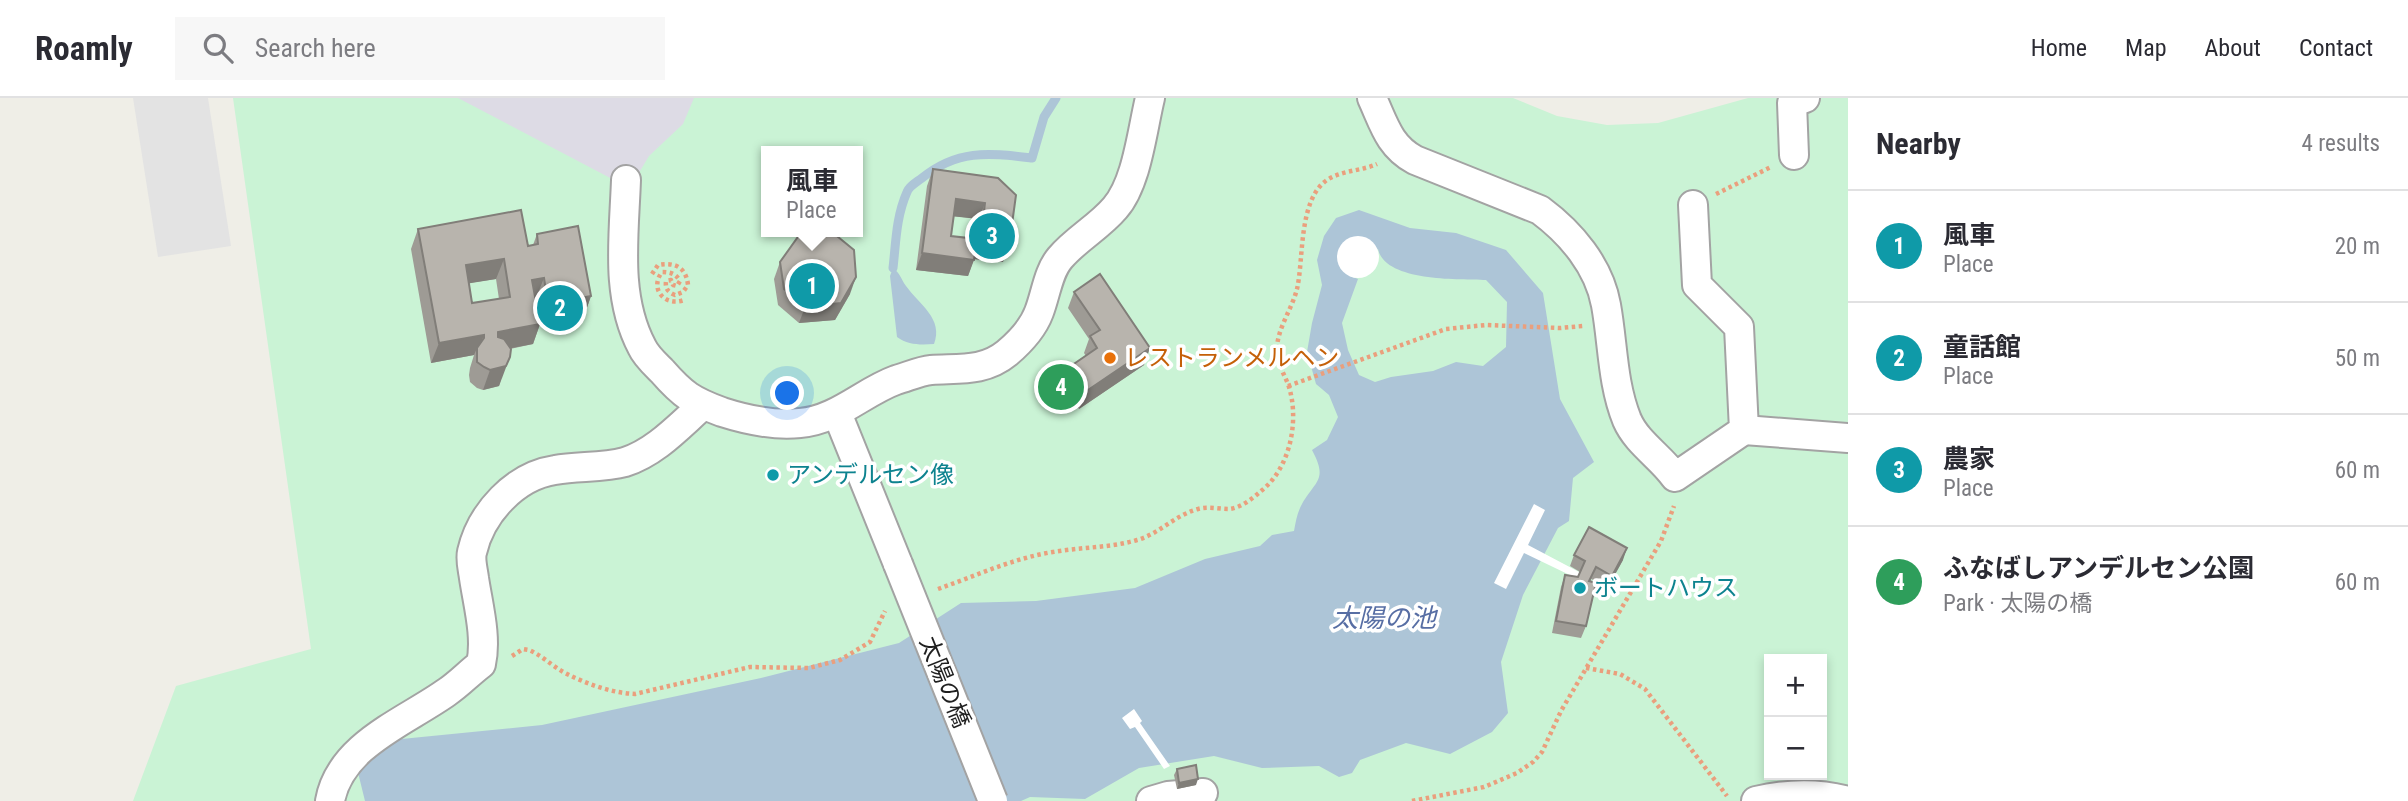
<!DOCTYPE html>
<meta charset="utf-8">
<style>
body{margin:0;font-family:"Roboto Condensed","Noto Sans JP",sans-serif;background:#f7f7f7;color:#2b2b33}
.controls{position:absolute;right:21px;bottom:21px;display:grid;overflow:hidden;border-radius:0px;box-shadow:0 4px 10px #0003}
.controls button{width:63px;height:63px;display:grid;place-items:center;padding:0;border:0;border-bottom:2px solid #e1e1e2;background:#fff;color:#2b2b33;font:35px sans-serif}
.you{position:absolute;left:788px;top:296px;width:24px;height:24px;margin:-18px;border:5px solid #fff;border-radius:50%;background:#1a73e8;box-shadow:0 0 0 10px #1a73e833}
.badge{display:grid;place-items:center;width:46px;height:46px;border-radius:50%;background:#ea580c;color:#fff;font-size:23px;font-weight:700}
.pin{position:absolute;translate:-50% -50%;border:4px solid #fff;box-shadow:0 2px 7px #0006}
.popup{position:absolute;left:761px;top:48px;width:102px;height:91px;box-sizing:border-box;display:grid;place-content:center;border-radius:0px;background:#fff;filter:drop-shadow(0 2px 5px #0005);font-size:23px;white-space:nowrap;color:#7c7c81}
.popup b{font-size:26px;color:#2b2b33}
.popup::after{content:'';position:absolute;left:50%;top:100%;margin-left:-14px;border:14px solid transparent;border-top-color:#fff}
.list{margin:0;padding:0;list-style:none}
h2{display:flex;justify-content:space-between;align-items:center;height:91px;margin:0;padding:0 28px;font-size:30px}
h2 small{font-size:23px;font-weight:400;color:#7c7c81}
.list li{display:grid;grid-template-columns:46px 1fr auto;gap:21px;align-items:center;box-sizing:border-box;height:112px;padding:0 28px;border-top:2px solid #e1e1e2}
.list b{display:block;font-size:26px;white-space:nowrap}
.list p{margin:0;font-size:23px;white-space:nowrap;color:#7c7c81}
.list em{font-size:23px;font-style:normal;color:#7c7c81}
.icon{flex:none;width:38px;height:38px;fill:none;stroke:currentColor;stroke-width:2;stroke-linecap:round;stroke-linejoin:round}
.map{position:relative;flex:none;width:1848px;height:703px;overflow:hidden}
header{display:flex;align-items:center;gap:42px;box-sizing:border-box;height:98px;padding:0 35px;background:#fff;border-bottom:2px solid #e1e1e2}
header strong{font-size:33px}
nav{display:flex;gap:38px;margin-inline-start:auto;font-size:24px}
.search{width:490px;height:63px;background:#f7f7f7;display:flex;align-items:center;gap:18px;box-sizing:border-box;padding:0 24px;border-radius:0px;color:#7c7c81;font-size:26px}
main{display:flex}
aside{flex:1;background:#fff}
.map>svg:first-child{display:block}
.park{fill:#caf3d5;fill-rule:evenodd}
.parking{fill:#e3e3e3}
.plaza{fill:#dddbe5}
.water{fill:#adc5d7;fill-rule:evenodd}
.pier{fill:#fff}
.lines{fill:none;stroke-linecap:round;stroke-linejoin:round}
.stream{stroke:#adc5d7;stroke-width:9}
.street-casing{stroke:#a3a3a3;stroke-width:32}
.path{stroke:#ea9f7d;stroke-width:4.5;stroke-dasharray:3.5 3.5;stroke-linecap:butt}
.street{stroke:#fff;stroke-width:28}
.street-bridge-casing{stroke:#a3a3a3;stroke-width:32;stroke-linecap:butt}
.street-bridge{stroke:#fff;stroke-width:28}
.wall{fill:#9e9b95;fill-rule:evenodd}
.shaded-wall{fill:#817e79}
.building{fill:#b8b4ad;stroke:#817e79;stroke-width:2;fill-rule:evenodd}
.food-dot{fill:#e8710a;stroke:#fff;stroke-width:2.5}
.culture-dot{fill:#0f9aa8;stroke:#fff;stroke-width:2.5}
.labels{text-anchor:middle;stroke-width:7;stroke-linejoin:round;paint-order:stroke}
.food-label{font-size:24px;fill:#c56008;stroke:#fff;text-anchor:start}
.culture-label{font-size:24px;fill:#0d838f;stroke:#fff;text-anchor:start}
.street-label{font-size:24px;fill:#1f1f1f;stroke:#fff}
.water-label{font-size:26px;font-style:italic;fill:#576ea4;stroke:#fff}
</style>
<header>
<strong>Roamly</strong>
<div class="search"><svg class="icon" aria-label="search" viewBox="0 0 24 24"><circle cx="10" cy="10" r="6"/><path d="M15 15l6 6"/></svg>Search here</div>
<nav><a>Home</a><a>Map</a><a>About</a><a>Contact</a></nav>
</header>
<main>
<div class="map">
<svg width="1848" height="703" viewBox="0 0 1848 703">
<rect width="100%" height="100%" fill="#efeee7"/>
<path class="park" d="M233,0h1280l44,18 50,9 51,-2 90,-25h100v703h-1715l43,-115 135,-37zM766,53h92v81h-92zM1769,561h53v116h-53z"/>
<polygon class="parking" points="133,0 208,0 231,148 158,159"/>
<polygon class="plaza" points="458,0 694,0 683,26 649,58 634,83 614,82"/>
<g class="water">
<path d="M1359,112l51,18 46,5 50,17 37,43 17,106 34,63 -21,16 -4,43 -11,7 -35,67 -22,67 7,51 -16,19 -42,22 -44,-11 -46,17 -8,13 -13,4 -20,-11 -57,2 -48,-12 -75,12 -54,31 -55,-2 -9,4h-656l-14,-57 191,-19 219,-47 138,-35 62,-40 75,-2 99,-13 70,-29 55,-13 12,-11 22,-4c2,-10 3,-18 8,-27 14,-24 26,-24 10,-54l15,-10 11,-23 -9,-22 -13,-11 -9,-32 5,-29 10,-38 -5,-25 7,-24 12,-18zM1378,151c7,33 81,30 108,31l21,22 -1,45 -23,19 -27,-4 -23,9 -42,6 -16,5 -16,-7 -11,-25 -6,-27 16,-44 -8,-3z"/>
<path d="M893,170c7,5 8,11 13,18 13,18 38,33 28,58 -14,1 -26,1 -37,-7l-7,-61z"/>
</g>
<g class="pier">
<circle cx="1358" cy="159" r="21"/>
<polygon points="1534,406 1545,412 1528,447 1581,475 1578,481 1524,455 1506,491 1494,485"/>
<polygon points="1134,611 1142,623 1140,625 1170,668 1164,671 1135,629 1130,631 1122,620"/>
</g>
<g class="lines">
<path class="stream" d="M893,170c3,-26 3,-51 14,-76 2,-6 10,-10 15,-14 36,-29 66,-25 110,-20l12,-41 12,-19"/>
<g class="street-casing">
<g id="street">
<path d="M1372,0c12,26 17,48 43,62l125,50c31,23 59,56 66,95 7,38 6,78 21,115 10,23 34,37 48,57l69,-47 -5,-103 -42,-42 -4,-80"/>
<polyline points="1794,57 1792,5 1805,0"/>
<path d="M626,82c-2,56 -11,116 16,167 4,9 13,17 20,24 21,24 30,30 60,41 25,8 51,14 78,11 37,-3 63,-31 96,-43 11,-3 24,-9 35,-10 28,-2 53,2 76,-17 13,-11 26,-25 32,-41 7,-18 9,-40 21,-54 16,-19 39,-31 55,-50 22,-25 27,-77 35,-110"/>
<polyline points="837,315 898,466"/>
<polyline points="1744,332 1848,340"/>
<path d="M330,703c10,-56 75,-79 117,-109 12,-8 22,-19 34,-28 6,-27 -3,-59 -7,-86 -1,-8 -4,-18 -2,-26 9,-39 43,-76 83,-82 23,-4 48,-2 70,-8 31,-10 54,-36 78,-57"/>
<polyline points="1151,703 1168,698 1203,695"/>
<path d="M1756,703c30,-7 63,-8 92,0"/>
</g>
</g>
<g class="path">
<polyline points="1716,96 1771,69"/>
<path d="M652,176l6,-9c17,-3 28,2 30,20l-5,7 -8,3c-7,-3 -10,-6 -9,-14l5,-1 2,5 4,1 3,-5c-4,-7 -9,-9 -18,-9 -13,17 3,35 22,28"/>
<polyline points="1288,288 1446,231 1486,227 1560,230 1583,228"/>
<path d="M938,491c37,-13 76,-31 115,-37 28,-5 57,-4 84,-12 22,-6 38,-25 61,-31 10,-3 21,0 31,0 12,-1 24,-11 32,-18 30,-23 39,-73 27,-107 -5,-12 -11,-22 -11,-35 0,-20 15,-40 20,-60 7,-30 1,-89 30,-109 15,-10 35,-9 50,-16"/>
<path d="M512,558l11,-7 6,1c14,6 24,17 38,24 20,10 45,19 68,20l115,-27 59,1 31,-8 30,-18 15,-31"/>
<polyline points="1586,570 1620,576 1645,591 1727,698"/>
<polyline points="1412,703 1484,689 1517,675 1533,664 1542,654 1561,613 1661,443 1674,408"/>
</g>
<use href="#street" class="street"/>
<g class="street-bridge-casing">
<polyline id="street-bridge" points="898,466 993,703"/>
</g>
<use href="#street-bridge" class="street-bridge"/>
</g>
<g class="wall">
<path d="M933,71l65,9 5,84 -29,-3 -6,17 -52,-6 11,-84zM953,118l26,3 -3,20 -25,-3z"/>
<path d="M418,131l110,17 5,-1 4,-11 54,62 -7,20 -43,9 -6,-27 5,26 -7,20 -23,5 -11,37 -16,4 -6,-2 -7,-6 -1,-7 1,-7 4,-13 -43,8 -20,-114zM496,181l3,20 -27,4 -3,-20z"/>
<polygon points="780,164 850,196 835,222 799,225 778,207 774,181"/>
<polygon points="1074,194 1144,267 1079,311 1062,286 1068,270 1086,258 1084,255 1089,241 1068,210"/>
<polygon points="1574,457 1623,462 1608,489 1591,481 1586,528 1581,540 1552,535 1561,489 1565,477 1578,479 1580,474 1570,468"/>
<polygon points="1177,671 1196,687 1177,691 1174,677"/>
</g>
<g class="shaded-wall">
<polygon points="956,101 985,105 979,121 950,118"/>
<polygon points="980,144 1009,148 1003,164 974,161"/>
<polygon points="922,155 974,162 968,178 916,172"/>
<polygon points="504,161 496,181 459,187 466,167"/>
<polygon points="856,179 850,196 835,222 799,225 805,209"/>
<polygon points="544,180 536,200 525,202 532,182"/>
<polygon points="591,198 584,218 541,227 548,206"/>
<polygon points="540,226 533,246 491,254 498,234"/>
<polygon points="484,237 476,257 477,250 474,257 431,265 439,245"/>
<polygon points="1150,250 1144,267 1079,311 1085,294"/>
<polygon points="510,259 499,288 483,292 490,272"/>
<polygon points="1627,450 1623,462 1608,489 1612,478"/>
<polygon points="1198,681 1196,687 1177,691 1179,685"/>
</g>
<g class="building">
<polygon points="933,71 998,80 1016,97 1009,148 980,144 985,105 956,101 951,138 977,141 974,162 922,155"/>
<path d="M521,112l7,36 10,-2 -1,-10 41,-8 13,70 -43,8 -4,-26 -12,2 8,44 -42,8v5l6,2 7,10 -1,8 -4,9 -16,4 -6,-3 -7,-5v-14l7,-10v-3l-45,8 -21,-114zM504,161l6,38 -38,6 -6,-38z"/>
<polygon points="832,134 854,152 856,179 841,205 805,209 784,191 780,164 800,136"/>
<polygon points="1100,176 1150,250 1085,294 1068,270 1097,250 1090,238 1100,232 1074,194"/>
<polygon points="1589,429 1627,450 1612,478 1596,469 1589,483 1596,485 1586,528 1556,523 1565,477 1578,479 1585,463 1574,457"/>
<polygon points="1196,667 1198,681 1179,685 1177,671"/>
</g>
<circle class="food-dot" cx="1110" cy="260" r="7"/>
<g class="culture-dot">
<circle cx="773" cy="377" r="7"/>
<circle cx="1580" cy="490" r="7"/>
</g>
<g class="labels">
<g class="food-label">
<text x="1124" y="268">レストランメルヘン</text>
</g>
<g class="culture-label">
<text x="787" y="385">アンデルセン像</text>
<text x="1594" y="498">ボートハウス</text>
</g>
<g class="street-label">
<text transform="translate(945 584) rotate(68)" y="8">太陽の橋</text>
</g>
<g class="water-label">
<text x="1384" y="529">太陽の池</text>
</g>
</g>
</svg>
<div class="controls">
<button>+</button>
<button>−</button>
</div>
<div class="you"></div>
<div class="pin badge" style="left:812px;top:188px;background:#0f9aa8">1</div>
<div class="popup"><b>風車</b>Place</div>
<div class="pin badge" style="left:560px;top:210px;background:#0f9aa8">2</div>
<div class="pin badge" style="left:992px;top:138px;background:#0f9aa8">3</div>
<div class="pin badge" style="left:1061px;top:289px;background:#2e9e5b">4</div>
</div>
<aside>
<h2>Nearby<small>4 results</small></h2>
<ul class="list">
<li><span class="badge" style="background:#0f9aa8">1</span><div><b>風車</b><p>Place</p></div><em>20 m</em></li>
<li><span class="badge" style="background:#0f9aa8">2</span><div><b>童話館</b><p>Place</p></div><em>50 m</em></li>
<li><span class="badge" style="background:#0f9aa8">3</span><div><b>農家</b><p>Place</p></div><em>60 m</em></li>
<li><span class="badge" style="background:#2e9e5b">4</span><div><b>ふなばしアンデルセン公園</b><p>Park · 太陽の橋</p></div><em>60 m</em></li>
</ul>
</aside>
</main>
